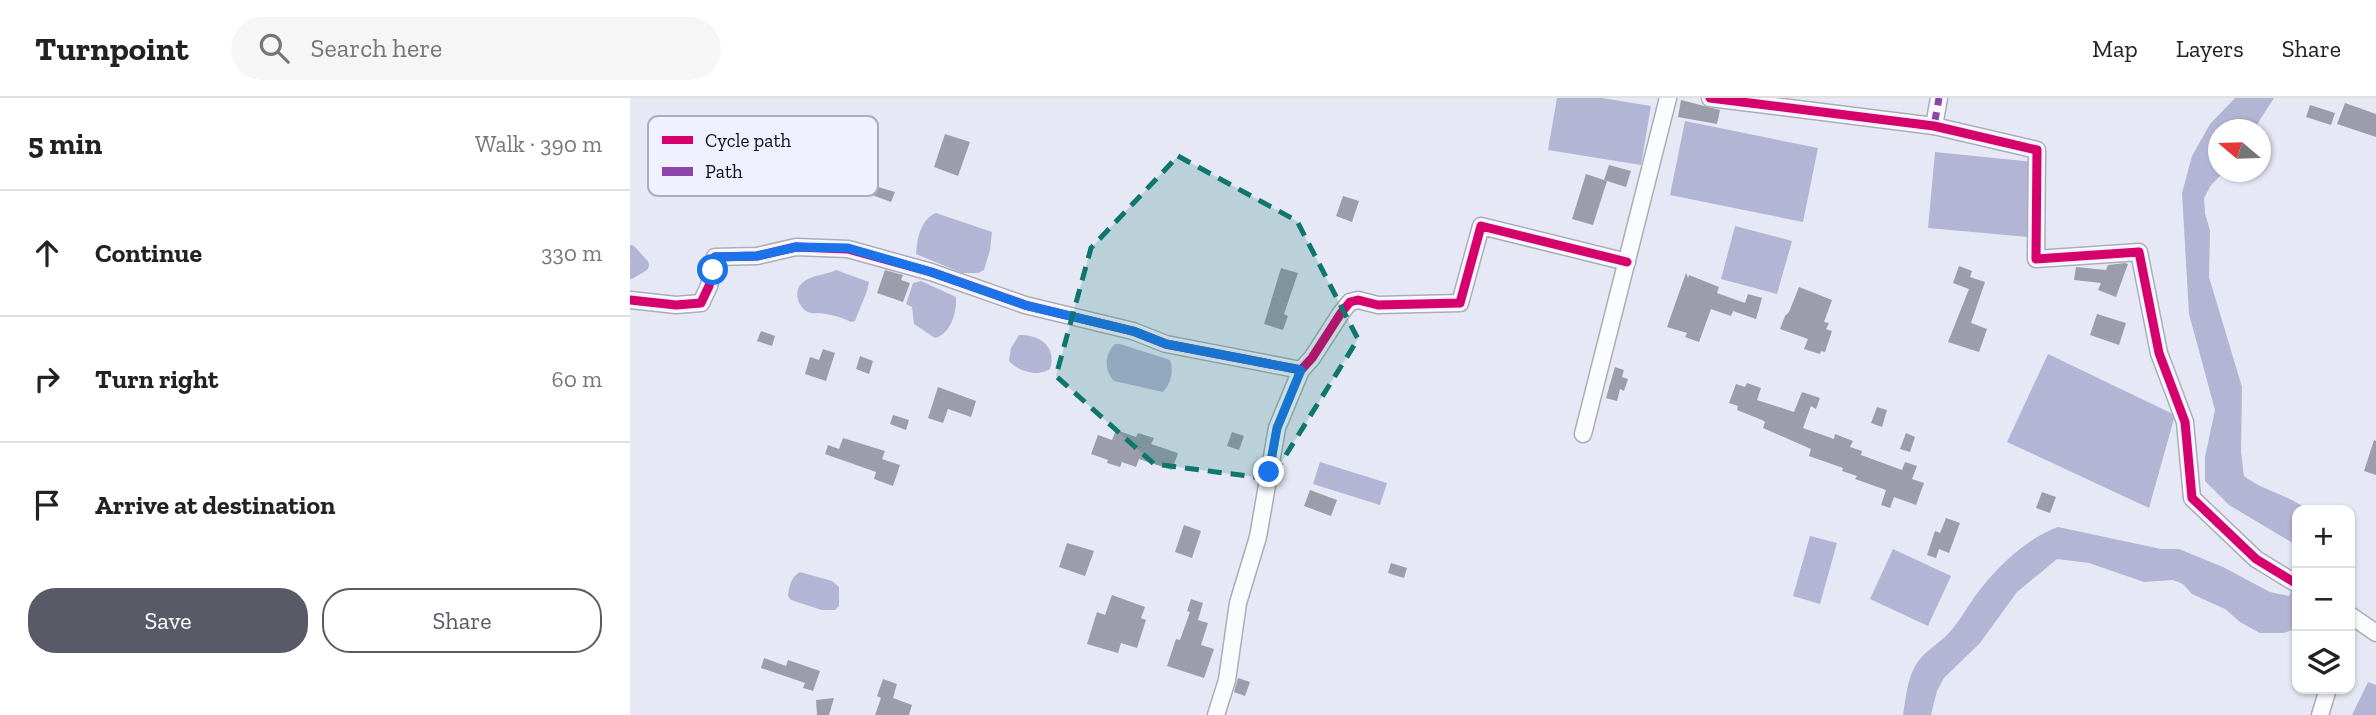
<!DOCTYPE html>
<meta charset="utf-8">
<style>
body{margin:0;font-family:"Zilla Slab",serif;background:#f6f6f6;color:#222}
.controls{position:absolute;right:21px;bottom:21px;display:grid;overflow:hidden;border-radius:14px;box-shadow:0 2px 5px #0004}
.controls button{width:63px;height:63px;display:grid;place-items:center;padding:0;border:0;border-bottom:2px solid #e0e0e0;background:#fff;color:#222;font:35px sans-serif}
.compass{position:absolute;left:1578px;top:21px;width:63px;height:63px;border-radius:50%;background:#fff;box-shadow:0 2px 5px #0004;rotate:289deg}
.stop{position:absolute;width:21px;height:21px;margin:-16px;border:5px solid #1a73e8;border-radius:50%;background:#fff}
.stop.end{background:#1a73e8;border-color:#fff;box-shadow:0 2px 7px #0008}
.list{margin:0;padding:0;list-style:none}
h2{display:flex;justify-content:space-between;align-items:center;height:91px;margin:0;padding:0 28px;font-size:30px}
h2 small{font-size:23px;font-weight:400;color:#767676}
.list li{display:grid;grid-template-columns:46px 1fr auto;gap:21px;align-items:center;box-sizing:border-box;height:126px;padding:0 28px;border-top:2px solid #e0e0e0}
.list b{display:block;font-size:26px;white-space:nowrap}
.list em{font-size:23px;font-style:normal;color:#767676}
.actions{display:flex;gap:14px;padding:21px 28px}
.actions a{flex:1;padding:16px 0;border:2px solid #595a66;border-radius:28px;text-align:center;font-size:24px;color:#595a66}
.actions .main{background:#595a66;color:#fff}
.icon{flex:none;width:38px;height:38px;fill:none;stroke:currentColor;stroke-width:2;stroke-linecap:round;stroke-linejoin:round}
.map{position:relative;flex:none;width:1746px;height:617px;overflow:hidden}
header{display:flex;align-items:center;gap:42px;box-sizing:border-box;height:98px;padding:0 35px;background:#fff;border-bottom:2px solid #e0e0e0}
header strong{font-size:33px}
nav{display:flex;gap:38px;margin-inline-start:auto;font-size:24px}
.search{width:490px;height:63px;background:#f6f6f6;display:flex;align-items:center;gap:18px;box-sizing:border-box;padding:0 24px;border-radius:38px;color:#767676;font-size:26px}
main{display:flex}
aside{flex:1;background:#fff}
.map>svg:first-child{display:block}
.water{fill:#b3b5d4}
.lines{fill:none;stroke-linecap:round;stroke-linejoin:round}
.canal{stroke:#b3b5d4;stroke-width:14}
.building{fill:#9c9daa}
.minor-casing{stroke:#abacb7;stroke-width:19}
.minor{stroke:#fbfcfe;stroke-width:16}
.quiet{stroke:#8e44ad;stroke-width:7;stroke-dasharray:14 7;stroke-linecap:butt}
.cycleway-casing{stroke:#f0f1fe;stroke-width:13}
.cycleway{stroke:#d6006c;stroke-width:9}
.route{stroke:#1a73e8;stroke-width:9}
.marked{fill:#0f766e;fill-opacity:0.2;stroke:#0f766e;stroke-width:5;stroke-dasharray:14 9;stroke-linejoin:round}
.key{fill:#f0f1fe;stroke:#acadb9;stroke-width:2}
.key-label{font-size:19px;fill:#0d0d18}
</style>
<header>
<strong>Turnpoint</strong>
<div class="search"><svg class="icon" aria-label="search" viewBox="0 0 24 24"><circle cx="10" cy="10" r="6"/><path d="M15 15l6 6"/></svg>Search here</div>
<nav><a>Map</a><a>Layers</a><a>Share</a></nav>
</header>
<main>
<aside>
<h2>5 min<small>Walk · 390 m</small></h2>
<ul class="list">
<li><svg class="icon" aria-label="ahead" viewBox="0 0 24 24"><path d="M12 20V5M6 11l6-6 6 6"/></svg><div><b>Continue</b></div><em>330 m</em></li>
<li><svg class="icon" aria-label="right" viewBox="0 0 24 24"><path d="M7 20v-9h11M14 6l5 5-5 5"/></svg><div><b>Turn right</b></div><em>60 m</em></li>
<li><svg class="icon" aria-label="arrive" viewBox="0 0 24 24"><path d="M6 21V4h12l-3 4 3 4H6"/></svg><div><b>Arrive at destination</b></div></li>
</ul>
<div class="actions"><a class="main">Save</a><a>Share</a></div>
</aside>
<div class="map">
<svg width="1746" height="617" viewBox="0 0 1746 617">
<rect width="100%" height="100%" fill="#e7e8f6"/>
<g class="water">
<polygon points="927,0 972,0 1021,8 1011,67 918,52"/>
<path d="M1605,0h39l-20,31 -36,1v42h6l-13,13 -7,13 1,15 5,18 -1,46 33,110 -1,65 3,24c19,15 45,19 64,34h-11v39l-6,-7 -62,-37 -24,-24v-24l10,-47 -26,-96 -7,-121 10,-37 18,-32z"/>
<polygon points="1055,23 1188,50 1173,124 1040,97"/>
<polygon points="1305,54 1405,64 1398,139 1298,130"/>
<path d="M306,115l56,19 -2,18 -6,20 -6,3h-16l-46,-19c1,-16 5,-35 20,-41z"/>
<polygon points="1105,128 1162,143 1147,196 1091,181"/>
<path d="M206,172l33,12 -2,9 -12,30 -4,1c-9,-5 -22,-8 -32,-9 -4,0 -7,1 -11,-1 -9,-4 -15,-19 -7,-28 10,-10 23,-8 35,-14z"/>
<path d="M291,183l35,16c1,15 -5,37 -21,41l-21,-14 -2,-17 -6,-3 7,-21z"/>
<path d="M389,237c21,-1 38,12 31,34 -13,8 -30,3 -41,-8l2,-13z"/>
<path d="M485,246h5l50,16c4,10 1,24 -7,32l-49,-11c-10,-11 -10,-26 1,-37z"/>
<polygon points="1418,256 1545,317 1519,410 1377,344"/>
<polygon points="690,364 757,385 750,407 683,386"/>
<path d="M1428,429l103,22h18l44,18 47,25 19,4 8,-17v49l-13,5h-24l-20,-11 -15,-13 -33,-15 -9,-10 -10,-4 -29,2 -55,-19 -32,-4 -40,33 -37,51 -36,35 -7,13 -6,24h-28c3,-17 4,-37 14,-52 8,-12 21,-19 31,-29 14,-15 22,-33 35,-48 18,-23 47,-49 75,-59z"/>
<polygon points="1180,438 1207,445 1190,506 1163,498"/>
<polygon points="1263,451 1321,478 1298,528 1240,501"/>
<path d="M170,474l32,9 7,6v19l-4,4h-13l-31,-10 -3,-4c1,-10 3,-19 12,-24z"/>
<polygon points="1738,584 1746,587 1746,617 1722,617"/>
</g>
<g class="lines">
<polyline class="canal" points="0,154 12,167 0,174"/>
</g>
<g class="building">
<polygon points="1051,2 1090,12 1087,26 1048,19"/>
<polygon points="1715,5 1746,16 1746,39 1707,26"/>
<polygon points="1680,7 1705,15 1701,27 1676,19"/>
<polygon points="315,36 340,44 328,78 304,69"/>
<polygon points="979,67 1001,73 996,89 974,82"/>
<polygon points="956,76 977,83 963,127 942,121"/>
<polygon points="245,88 265,94 261,104 242,97"/>
<polygon points="713,98 729,103 722,124 706,118"/>
<polygon points="1495,165 1498,166 1486,199 1468,192 1471,185 1444,182 1446,169 1476,172 1478,167"/>
<polygon points="1329,168 1342,173 1340,179 1355,184 1341,225 1357,231 1349,254 1318,244 1339,191 1323,185"/>
<polygon points="651,170 668,175 654,216 658,218 653,232 634,226"/>
<polygon points="255,172 273,177 271,182 280,185 273,204 247,195"/>
<polygon points="1056,175 1058,180 1059,177 1089,189 1087,195 1115,205 1118,196 1132,200 1126,221 1103,213 1101,218 1081,211 1069,244 1055,239 1057,235 1037,229"/>
<polygon points="1169,189 1202,202 1194,224 1199,225 1196,231 1202,233 1195,254 1191,253 1190,256 1174,251 1178,241 1150,231 1155,218 1159,214"/>
<polygon points="1467,216 1496,225 1489,247 1460,237"/>
<polygon points="131,233 145,238 142,248 127,243"/>
<polygon points="193,251 205,255 196,283 175,276 180,259 189,262"/>
<polygon points="230,258 243,263 239,276 226,271"/>
<polygon points="985,269 994,272 992,279 998,281 994,293 990,291 987,303 976,300"/>
<polygon points="1117,285 1131,290 1127,302 1164,314 1172,294 1190,300 1186,311 1181,308 1173,330 1204,341 1205,336 1223,343 1220,349 1232,353 1231,357 1272,372 1275,364 1287,368 1282,381 1294,385 1286,407 1264,399 1260,410 1251,407 1256,392 1225,381 1227,378 1212,373 1213,370 1179,358 1181,351 1133,330 1135,324 1132,322 1107,312 1108,308 1099,305 1106,286 1115,289"/>
<polygon points="308,289 346,303 341,319 318,311 313,325 298,320"/>
<polygon points="1247,309 1257,312 1252,329 1241,325"/>
<polygon points="263,317 279,322 276,332 260,326"/>
<polygon points="486,332 506,339 508,335 524,340 521,346 548,355 542,372 509,361 506,369 492,364 490,369 477,365 478,362 461,356 468,337 482,342"/>
<polygon points="602,334 614,338 609,352 597,348"/>
<polygon points="1276,335 1285,339 1280,354 1270,351"/>
<polygon points="213,340 255,353 252,361 270,367 263,388 244,381 246,374 195,356 198,347 209,351"/>
<polygon points="1744,342 1746,343 1746,377 1734,373"/>
<polygon points="680,392 707,402 701,418 674,408"/>
<polygon points="1412,394 1426,399 1420,415 1406,410"/>
<polygon points="1316,420 1330,425 1319,455 1309,451 1306,460 1297,457 1305,433 1310,435"/>
<polygon points="554,427 571,433 562,460 545,454"/>
<polygon points="437,445 464,453 455,478 429,469"/>
<polygon points="761,465 777,470 774,480 758,475"/>
<polygon points="482,497 515,509 511,520 516,522 507,550 491,545 488,555 457,546 467,514 475,517"/>
<polygon points="561,501 573,505 568,522 578,525 571,547 584,551 574,580 537,568 546,541 550,542 560,514 557,513"/>
<polygon points="134,560 156,568 158,562 190,573 183,593 173,590 175,585 131,570"/>
<polygon points="608,580 620,584 615,598 604,594"/>
<polygon points="253,581 267,586 263,600 282,607 279,617 245,617 251,600 247,598"/>
<polygon points="204,600 199,617 187,617 186,602"/>
</g>
<g class="lines">
<g class="minor-casing">
<g id="minor">
<polyline points="1080,0 1304,28 1407,52 1406,161 1509,154 1529,255 1555,324 1562,400 1626,461 1667,486"/>
<polyline points="1304,28 1309,0"/>
<polyline points="0,202 46,207 71,205 79,188 85,159 127,158 166,149 218,151 301,174 395,207 503,233 536,246 671,272 682,260 711,215 720,204 728,202 748,207 830,205 851,128 997,164"/>
<polyline points="953,336 1038,0"/>
<polyline points="1720,517 1746,535"/>
<polyline points="586,617 597,582 608,505 628,439 647,330 671,272"/>
<polyline points="1690,617 1698,591"/>
</g>
</g>
<use href="#minor" class="minor"/>
<polyline class="quiet" points="1304,28 1309,0"/>
<g class="cycleway-casing">
<g id="cycleway">
<polyline points="1080,0 1304,28 1407,52 1406,161 1509,154 1529,255 1555,324 1562,400 1626,461 1667,486"/>
<polyline points="0,202 46,207 71,205 79,188 85,159 127,158 166,149 218,151 301,174 395,207 503,233 536,246 671,272 682,260 711,215 720,204 728,202 748,207 830,205 851,128 997,164"/>
</g>
</g>
<use href="#cycleway" class="cycleway"/>
</g>
<g class="lines">
<polyline class="route" points="83,172 85,159 127,158 166,149 218,150 301,174 395,207 503,233 536,246 671,272 647,330 639,374"/>
</g>
<path class="marked" d="M548,58l119,65 61,118 -87,140 -117,-15 -98,-88 35,-128z"/>
<rect x="18" y="18" width="230" height="80" rx="10" class="key"/>
<rect x="32" y="38" width="31" height="8" fill="#d6006c"/>
<rect x="32" y="69" width="31" height="9" fill="#8e44ad"/>
<g class="key-label">
<text x="75" y="49">Cycle path</text>
<text x="75" y="80">Path</text>
</g>
</svg>
<div class="controls">
<button>+</button>
<button>−</button>
<button><svg class="icon" aria-label="layers" viewBox="0 0 24 24"><path d="M12 4l9 5-9 5-9-5zM3 14l9 5 9-5"/></svg></button>
</div>
<svg class="compass" viewBox="-18 -18 36 36"><path d="M0-13l5 13h-10z" fill="#e53935"/><path d="M0 13l5-13h-10z" fill="#767676"/></svg>
<div class="stop" style="left:83px;top:172px"></div>
<div class="stop end" style="left:639px;top:374px"></div>
</div>
</main>
